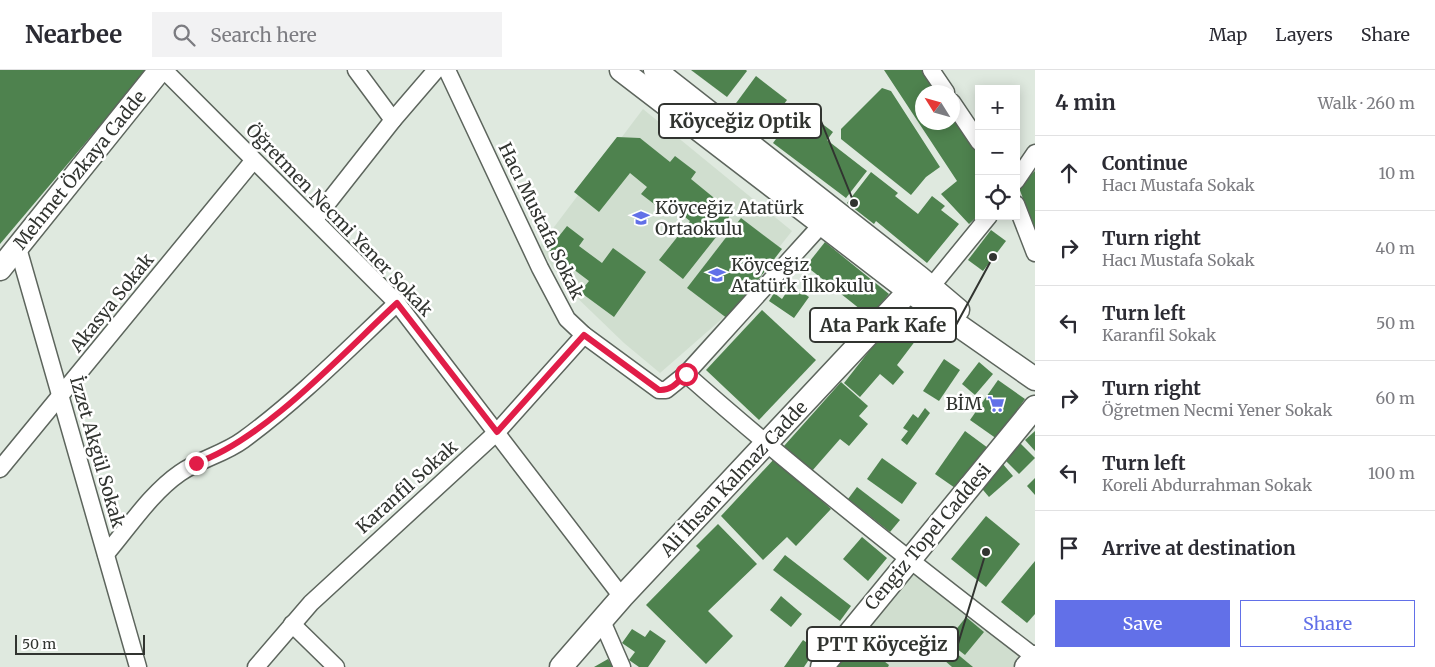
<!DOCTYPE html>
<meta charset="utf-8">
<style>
body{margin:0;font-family:Merriweather,serif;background:#f2f2f3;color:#2b2b33}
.controls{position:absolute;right:15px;top:15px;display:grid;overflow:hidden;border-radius:0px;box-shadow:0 2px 12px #0003}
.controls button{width:45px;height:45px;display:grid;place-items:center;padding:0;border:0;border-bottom:1px solid #e1e1e2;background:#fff;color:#2b2b33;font:25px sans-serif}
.compass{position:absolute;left:915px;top:15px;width:45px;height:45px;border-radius:50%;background:#fff;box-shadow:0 2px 12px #0003;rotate:307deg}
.scale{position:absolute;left:15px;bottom:12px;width:130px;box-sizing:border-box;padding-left:5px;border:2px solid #313430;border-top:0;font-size:14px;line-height:18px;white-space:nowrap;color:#313430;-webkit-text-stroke:4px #fff;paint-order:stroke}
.stop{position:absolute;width:15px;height:15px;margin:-11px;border:4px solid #e11d48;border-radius:50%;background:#fff}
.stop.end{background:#e11d48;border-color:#fff;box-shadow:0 1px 5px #0008}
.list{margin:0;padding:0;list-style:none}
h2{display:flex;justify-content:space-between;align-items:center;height:65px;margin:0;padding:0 20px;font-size:21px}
h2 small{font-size:16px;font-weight:400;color:#7c7c81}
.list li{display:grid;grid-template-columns:32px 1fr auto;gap:15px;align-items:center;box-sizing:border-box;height:75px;padding:0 20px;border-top:1px solid #e1e1e2}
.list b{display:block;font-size:19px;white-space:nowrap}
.list p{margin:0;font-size:16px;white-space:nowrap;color:#7c7c81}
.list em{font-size:16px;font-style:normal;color:#7c7c81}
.actions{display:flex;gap:10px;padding:15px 20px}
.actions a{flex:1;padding:11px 0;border:1px solid #6270e8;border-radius:0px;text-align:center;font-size:18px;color:#6270e8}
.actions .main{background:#6270e8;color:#fff}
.icon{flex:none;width:28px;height:28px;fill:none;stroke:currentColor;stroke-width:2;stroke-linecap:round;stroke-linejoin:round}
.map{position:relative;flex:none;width:1035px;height:597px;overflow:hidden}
header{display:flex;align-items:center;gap:30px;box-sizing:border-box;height:70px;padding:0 25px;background:#fff;border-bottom:1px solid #e1e1e2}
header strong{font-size:24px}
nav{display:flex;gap:28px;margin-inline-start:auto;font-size:18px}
.search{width:350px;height:45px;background:#f2f2f3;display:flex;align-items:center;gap:12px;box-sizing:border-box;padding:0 18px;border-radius:0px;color:#7c7c81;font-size:19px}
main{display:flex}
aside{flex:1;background:#fff}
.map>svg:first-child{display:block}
.built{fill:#d0decf}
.building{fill:#4e824e}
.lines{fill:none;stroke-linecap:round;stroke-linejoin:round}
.street-casing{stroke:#5d655d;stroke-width:19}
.secondary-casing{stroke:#5d655d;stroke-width:25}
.street{stroke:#fff;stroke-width:16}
.secondary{stroke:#fff;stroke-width:22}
.route{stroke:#e11d48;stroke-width:6}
.labels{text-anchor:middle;stroke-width:5;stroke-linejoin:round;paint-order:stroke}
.street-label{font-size:18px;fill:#313430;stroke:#fff}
.poi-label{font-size:18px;fill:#313430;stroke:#fff;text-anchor:start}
.leader{fill:none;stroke:#313430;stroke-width:2}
.callout-dot{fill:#313430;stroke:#fff;stroke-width:2}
.callout{fill:#fff;stroke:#313430;stroke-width:2}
.callout-label{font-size:19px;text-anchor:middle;font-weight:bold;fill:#313430}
</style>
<header>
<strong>Nearbee</strong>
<div class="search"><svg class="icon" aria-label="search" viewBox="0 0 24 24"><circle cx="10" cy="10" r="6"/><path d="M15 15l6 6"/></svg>Search here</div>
<nav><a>Map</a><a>Layers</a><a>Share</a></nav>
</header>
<main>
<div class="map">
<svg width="1035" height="597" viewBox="0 0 1035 597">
<rect width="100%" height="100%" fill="#dfe9df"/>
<g class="built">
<polygon points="643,39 792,161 723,248 660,303 624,273 567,218 539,177"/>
<polygon points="909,499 1022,587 1013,597 831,597"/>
</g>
<g class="building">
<polygon points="0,0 147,0 0,174"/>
<polygon points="691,0 746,0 747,1 727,27"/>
<polygon points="884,0 923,0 939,22 922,22 922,52 952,52 952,43 979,78 979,145 969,154 941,124 957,111"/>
<polygon points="756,6 787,30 762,64 731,40"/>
<polygon points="882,18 891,21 940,97 926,107 911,125 841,69 841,59"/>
<polygon points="800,37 833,62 827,70 867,101 846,128 773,73"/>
<polygon points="617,67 640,68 670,92 675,86 696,102 691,109 730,141 728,152 683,209 659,190 690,151 667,133 662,140 641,124 647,117 630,103 599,142 574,122"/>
<polygon points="1035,101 1035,161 1018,115"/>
<polygon points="871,102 898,123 895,126 918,144 932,126 945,136 941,140 959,154 927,193 876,151 874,154 847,133"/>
<polygon points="741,148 782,179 728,249 687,218"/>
<polygon points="567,156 584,169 579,176 602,193 613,178 646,202 614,247 580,222 589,211 548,180"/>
<polygon points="991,160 1006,171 983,201 968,190"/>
<polygon points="825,172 889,224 870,247 806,196"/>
<polygon points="783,209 809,227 794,248 769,231 774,223 782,229 786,223 778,217"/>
<polygon points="910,239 923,248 913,262 919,266 897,295 904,302 893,315 880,304 860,327 844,313 895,248 900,253"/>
<polygon points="762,240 816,290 759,350 706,300"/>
<polygon points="944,289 960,300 939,331 923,321"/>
<polygon points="979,292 993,304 975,325 962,314"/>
<polygon points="998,310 1025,329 997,369 970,350"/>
<polygon points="841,312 868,336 859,346 868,354 849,376 840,369 812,401 784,376"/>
<polygon points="925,338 930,343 907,375 901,370 908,361 903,358 913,344 918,348"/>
<polygon points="965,361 988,378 958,420 935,404"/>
<polygon points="1035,361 1035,381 1025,370"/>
<polygon points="1015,368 1035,388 1019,404 999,384"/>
<polygon points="775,388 831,439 796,476 787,467 763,490 721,446"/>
<polygon points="882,388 917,413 902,434 867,409"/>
<polygon points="1002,393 1013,406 989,427 978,414"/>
<polygon points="1035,408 1035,425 1027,416"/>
<polygon points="857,417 900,450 890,462 848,429"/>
<polygon points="986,446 1020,474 986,517 951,489"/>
<polygon points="718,454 757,494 708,541 733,566 706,594 646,535 700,480 696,476"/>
<polygon points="862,467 887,488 868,511 843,489"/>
<polygon points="785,485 851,536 840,551 773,500"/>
<polygon points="1035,491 1035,544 1027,553 1001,532"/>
<polygon points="781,526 802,544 791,557 770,540"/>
<polygon points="966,547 984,562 965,585 947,571"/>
<polygon points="632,559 645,567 650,560 666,571 648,597 639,597 629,590 635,582 622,573"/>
<polygon points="803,570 816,579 804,597 784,597"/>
<polygon points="857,570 889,595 888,597 836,597"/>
<polygon points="944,573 973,597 952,597 936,583"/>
<polygon points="608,589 613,597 594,597"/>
</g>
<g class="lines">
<g class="street-casing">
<g id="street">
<polyline points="164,0 397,233 622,527"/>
<polyline points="356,0 393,50"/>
<path d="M447,0l93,198 27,51 17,16 75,55h7l20,-16c113,100 230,192 349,283"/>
<polyline points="931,0 946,22"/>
<polyline points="952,32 979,72"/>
<polyline points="1016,111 1035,83"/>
<polyline points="1016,134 1035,183"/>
<polyline points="315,149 393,50 436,0"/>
<polyline points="18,178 138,597"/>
<polyline points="931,217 989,146"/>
<polyline points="686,304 822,154"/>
<polyline points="0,399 253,91"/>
<path d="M106,484c23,-27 45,-61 74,-81 20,-14 44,-19 63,-33 56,-41 104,-90 154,-137"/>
<polyline points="602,551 622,597"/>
<polyline points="292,554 336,597"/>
<polyline points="256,597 311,533 497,362 584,265"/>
</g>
</g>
<g class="secondary-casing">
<g id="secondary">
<polyline points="621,0 909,221 1035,309"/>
<polyline points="655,0 919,207 958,240"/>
<polyline points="0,199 160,0"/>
<polyline points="561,597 622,527 909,221"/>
<polyline points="822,597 1035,337"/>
<polyline points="1026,597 1035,587"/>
</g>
</g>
<use href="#street" class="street"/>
<use href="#secondary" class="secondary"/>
</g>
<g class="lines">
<path class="route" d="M196,393c68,-23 147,-110 201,-160l100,129 87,-97 75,55c12,1 19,-8 27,-16"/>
</g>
<defs>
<g id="school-bare" transform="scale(1.35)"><path d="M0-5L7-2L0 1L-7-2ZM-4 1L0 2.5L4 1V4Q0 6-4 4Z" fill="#6270e8" stroke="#fff" stroke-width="2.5" paint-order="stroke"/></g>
<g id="supermarket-bare" transform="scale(1.35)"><path d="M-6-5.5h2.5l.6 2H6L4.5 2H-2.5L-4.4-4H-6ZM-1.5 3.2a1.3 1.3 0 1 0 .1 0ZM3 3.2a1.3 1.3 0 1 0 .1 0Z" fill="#6270e8" stroke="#fff" stroke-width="2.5" paint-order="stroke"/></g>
</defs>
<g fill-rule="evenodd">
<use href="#school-bare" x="641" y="148"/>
<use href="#school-bare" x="717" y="205"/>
<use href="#supermarket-bare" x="996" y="334"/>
</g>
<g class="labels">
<g class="street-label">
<text transform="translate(80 100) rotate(-51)" y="6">Mehmet Özkaya Cadde</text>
<text transform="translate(339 150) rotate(46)" y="6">Öğretmen Necmi Yener Sokak</text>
<text transform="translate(541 151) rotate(64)" y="6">Hacı Mustafa Sokak</text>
<text transform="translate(112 233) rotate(-51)" y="6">Akasya Sokak</text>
<text transform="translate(97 382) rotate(74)" y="6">İzzet Akgül Sokak</text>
<text transform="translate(734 409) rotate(-47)" y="6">Ali İhsan Kalmaz Cadde</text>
<text transform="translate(407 417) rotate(-42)" y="6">Karanfil Sokak</text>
<text transform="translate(928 467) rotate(-50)" y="6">Cengiz Topel Caddesi</text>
</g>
<g class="poi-label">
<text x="655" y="144">Köyceğiz Atatürk<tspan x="655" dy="21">Ortaokulu</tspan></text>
<text x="731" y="201">Köyceğiz<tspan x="731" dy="21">Atatürk İlkokulu</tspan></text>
<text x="982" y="340" text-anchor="end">BİM</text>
</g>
</g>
<path class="leader" d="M854 133L821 51M993 187L956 255M986 482L958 574"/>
<g class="callout-dot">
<circle cx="854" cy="133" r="5"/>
<circle cx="993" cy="187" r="5"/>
<circle cx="986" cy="482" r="5"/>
</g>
<g class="callout">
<rect x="659" y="34" width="162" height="34" rx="5"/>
<rect x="810" y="238" width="146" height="34" rx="5"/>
<rect x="807" y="557" width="151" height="34" rx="5"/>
</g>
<g class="callout-label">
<text x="740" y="58">Köyceğiz Optik</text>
<text x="883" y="262">Ata Park Kafe</text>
<text x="882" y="581">PTT Köyceğiz</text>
</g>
</svg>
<div class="controls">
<button>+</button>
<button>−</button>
<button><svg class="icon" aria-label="locate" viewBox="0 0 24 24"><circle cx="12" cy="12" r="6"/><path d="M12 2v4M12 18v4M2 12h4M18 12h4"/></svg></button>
</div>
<svg class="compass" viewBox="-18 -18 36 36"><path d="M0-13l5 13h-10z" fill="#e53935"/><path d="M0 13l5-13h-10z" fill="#7c7c81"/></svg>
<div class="scale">50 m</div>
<div class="stop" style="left:686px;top:304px"></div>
<div class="stop end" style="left:196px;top:393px"></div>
</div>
<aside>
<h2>4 min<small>Walk · 260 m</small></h2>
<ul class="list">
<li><svg class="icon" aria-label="ahead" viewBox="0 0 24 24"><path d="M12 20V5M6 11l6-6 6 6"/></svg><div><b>Continue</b><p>Hacı Mustafa Sokak</p></div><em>10 m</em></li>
<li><svg class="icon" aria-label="right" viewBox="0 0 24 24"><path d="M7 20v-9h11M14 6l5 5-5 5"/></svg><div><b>Turn right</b><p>Hacı Mustafa Sokak</p></div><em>40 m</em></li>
<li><svg class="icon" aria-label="left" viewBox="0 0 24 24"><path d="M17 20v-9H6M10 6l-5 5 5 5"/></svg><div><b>Turn left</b><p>Karanfil Sokak</p></div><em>50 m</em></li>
<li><svg class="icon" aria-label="right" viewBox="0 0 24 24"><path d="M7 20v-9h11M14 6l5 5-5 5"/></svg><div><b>Turn right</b><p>Öğretmen Necmi Yener Sokak</p></div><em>60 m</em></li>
<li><svg class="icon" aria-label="left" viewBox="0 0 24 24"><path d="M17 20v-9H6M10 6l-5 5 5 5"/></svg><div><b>Turn left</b><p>Koreli Abdurrahman Sokak</p></div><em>100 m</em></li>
<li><svg class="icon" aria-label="arrive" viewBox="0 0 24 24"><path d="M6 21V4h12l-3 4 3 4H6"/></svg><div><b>Arrive at destination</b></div></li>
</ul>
<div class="actions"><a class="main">Save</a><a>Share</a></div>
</aside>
</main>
